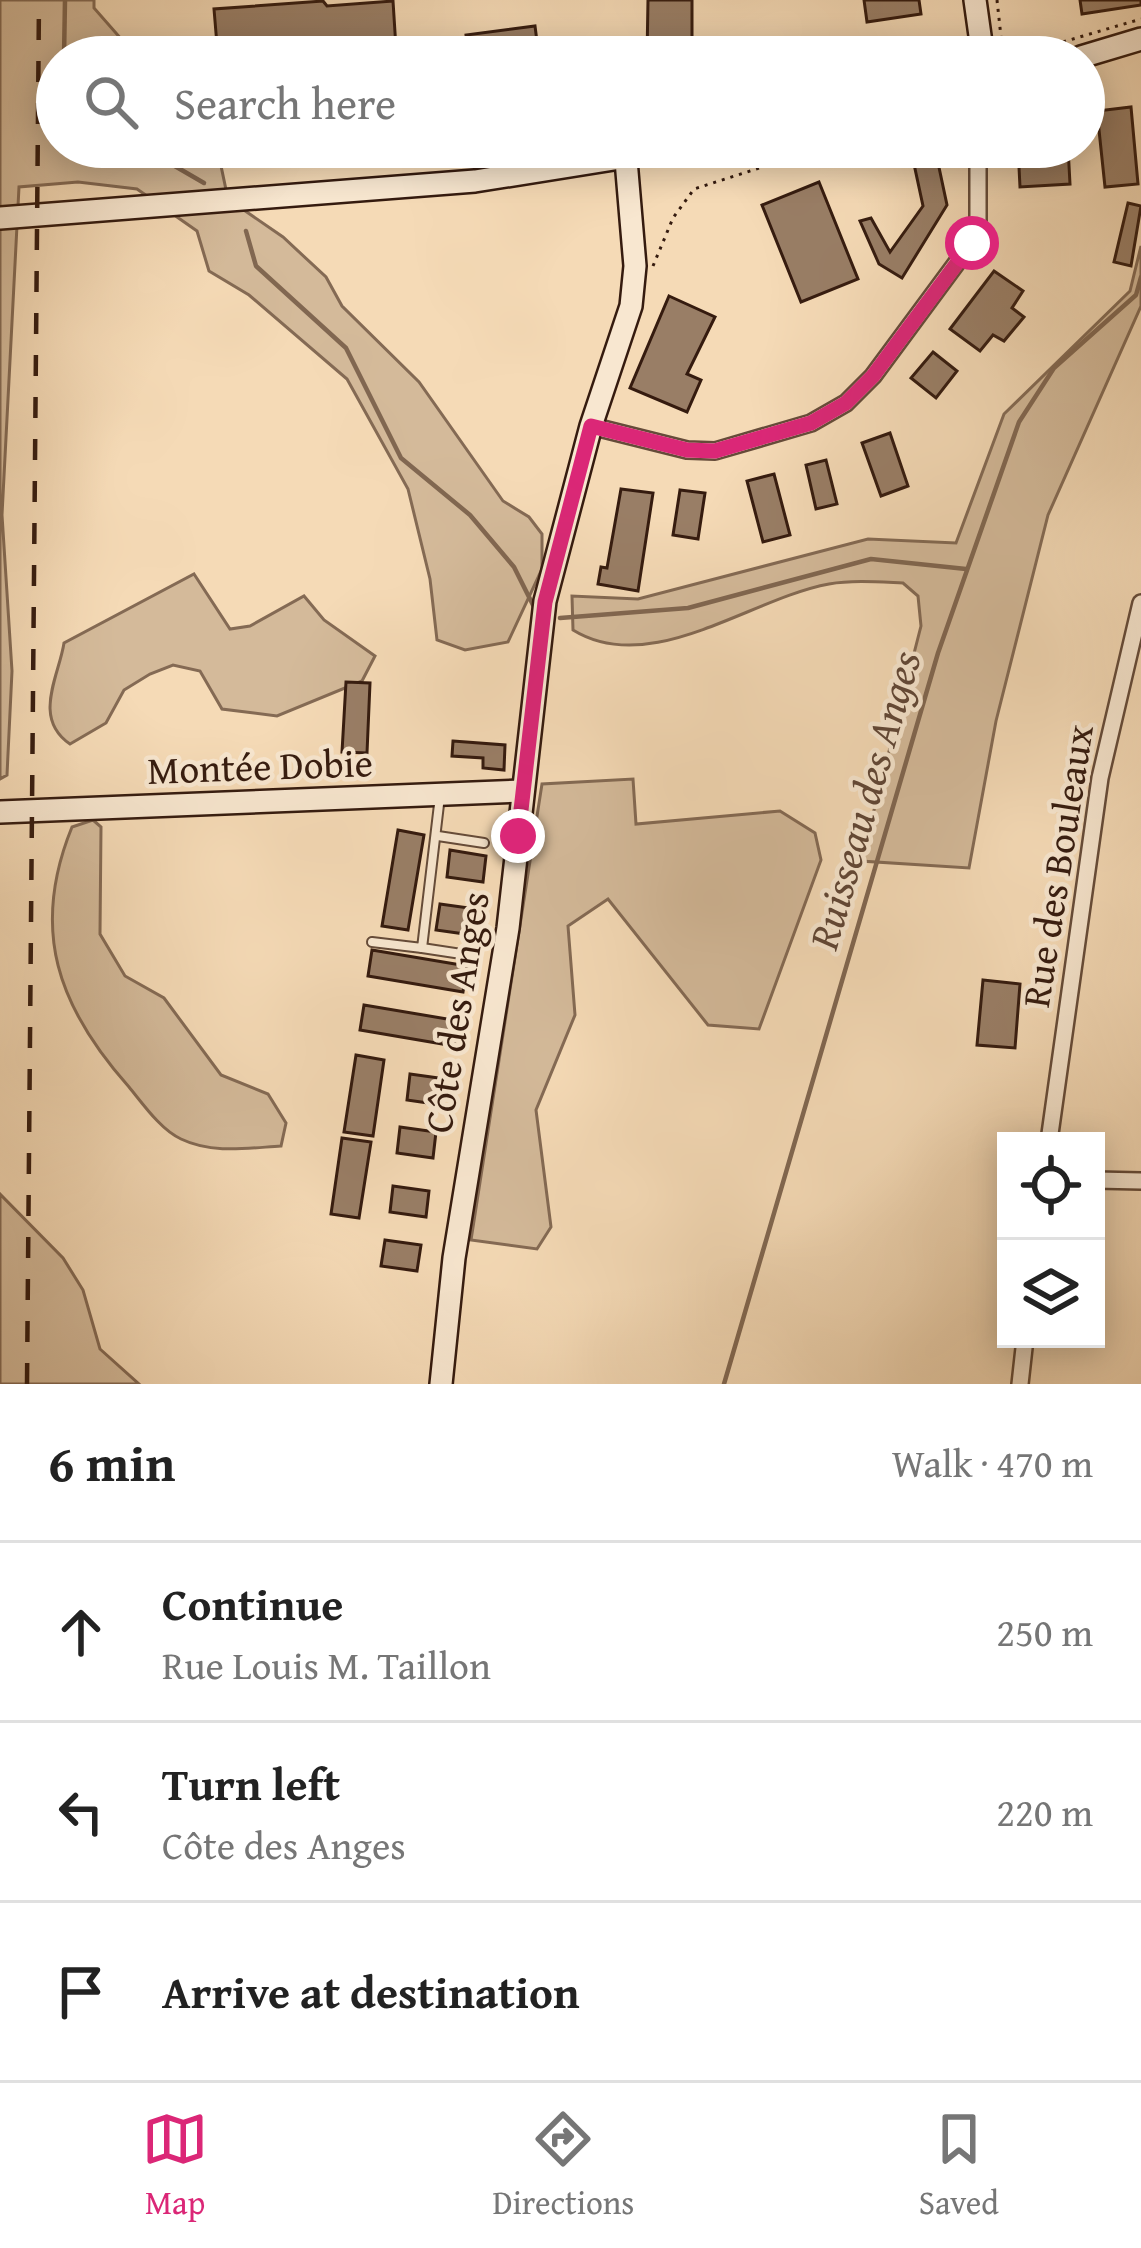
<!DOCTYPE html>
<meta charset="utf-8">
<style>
body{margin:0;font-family:"Gentium Book Plus",serif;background:#f6f6f6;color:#222}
.controls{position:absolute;right:36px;bottom:36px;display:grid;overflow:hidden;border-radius:0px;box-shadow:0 6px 30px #0003}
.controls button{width:108px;height:108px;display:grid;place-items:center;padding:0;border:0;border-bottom:3px solid #e0e0e0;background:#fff;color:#222;font:60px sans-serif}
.stop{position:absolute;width:36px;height:36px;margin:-27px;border:9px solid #db2777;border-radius:50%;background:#fff}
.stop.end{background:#db2777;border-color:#fff;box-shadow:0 3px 12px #0008}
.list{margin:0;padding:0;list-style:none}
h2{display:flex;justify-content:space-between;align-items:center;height:156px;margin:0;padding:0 48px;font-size:51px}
h2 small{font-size:39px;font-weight:400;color:#767676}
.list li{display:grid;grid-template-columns:78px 1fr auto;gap:36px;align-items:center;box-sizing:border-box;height:180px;padding:0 48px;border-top:3px solid #e0e0e0}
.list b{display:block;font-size:45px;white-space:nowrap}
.list p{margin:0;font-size:39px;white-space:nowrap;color:#767676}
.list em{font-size:39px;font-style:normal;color:#767676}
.icon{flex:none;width:66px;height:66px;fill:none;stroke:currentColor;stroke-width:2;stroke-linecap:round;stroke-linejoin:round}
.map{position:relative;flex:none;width:1141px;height:1384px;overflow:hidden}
.search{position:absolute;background:#fff;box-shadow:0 6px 30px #0003;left:36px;right:36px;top:36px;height:132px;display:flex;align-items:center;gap:30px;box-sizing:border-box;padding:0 42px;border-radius:66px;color:#767676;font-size:45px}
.sheet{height:696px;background:#fff}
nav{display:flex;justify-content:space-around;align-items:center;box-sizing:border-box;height:168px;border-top:3px solid #e0e0e0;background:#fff;font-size:33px;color:#767676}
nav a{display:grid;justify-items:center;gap:6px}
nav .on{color:#db2777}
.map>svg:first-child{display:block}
.green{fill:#d4ba9a;stroke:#846a54;stroke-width:3}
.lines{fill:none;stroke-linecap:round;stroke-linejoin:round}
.stream{stroke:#816751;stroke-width:4.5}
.building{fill:#997e66;stroke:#351b0f;stroke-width:3}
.lane-casing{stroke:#654b39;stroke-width:12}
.street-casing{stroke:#654b39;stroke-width:20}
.secondary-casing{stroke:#351b0f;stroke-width:26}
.path{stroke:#351b0f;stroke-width:3;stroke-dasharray:3 6;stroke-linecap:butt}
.lane{stroke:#f8e7d0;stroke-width:8}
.street{stroke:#f8e7d0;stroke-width:15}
.secondary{stroke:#f8e7d0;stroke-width:21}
.rail{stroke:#351b0f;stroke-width:4.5;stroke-dasharray:21 21;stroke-linecap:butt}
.route{stroke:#db2777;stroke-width:15}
.labels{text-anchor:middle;stroke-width:9;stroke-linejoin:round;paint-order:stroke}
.street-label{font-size:39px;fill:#351b0f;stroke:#f8e7d0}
.water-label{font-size:42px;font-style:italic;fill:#614736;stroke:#f8e7d0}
</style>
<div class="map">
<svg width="1141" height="1384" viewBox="0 0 1141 1384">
<rect width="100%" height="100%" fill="#f5dab6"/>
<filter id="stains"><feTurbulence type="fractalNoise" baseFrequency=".00167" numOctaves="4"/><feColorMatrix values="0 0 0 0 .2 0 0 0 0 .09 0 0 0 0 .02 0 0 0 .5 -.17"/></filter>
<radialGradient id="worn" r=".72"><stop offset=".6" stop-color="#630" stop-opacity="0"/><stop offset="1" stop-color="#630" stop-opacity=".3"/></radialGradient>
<g class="green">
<polygon points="0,0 94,0 94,8 137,57 57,57 57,147 217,147 228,199 283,237 326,277 342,306 419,382 503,501 529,517 542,534 542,569 508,642 465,650 437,640 430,579 408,489 347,379 249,295 209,271 197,231 137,189 78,182 19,187 2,515 12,671 7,775 0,779"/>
<path d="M1141,246v60l-93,209 -52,206 -27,147 -108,-7 60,-235 -3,-30 -15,-13c-24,-1 -50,-3 -74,1 -78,14 -178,94 -256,46l-1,-34 66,3 230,-60 88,4 48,-129 126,-123z"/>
<path d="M194,574l36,55 20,-3 54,-30 20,24 51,36 -13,25 -85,35 -55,-7 -22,-38 -27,-6 -23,9 -26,16 -18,33 -36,21c-38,-26 -11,-68 -6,-101z"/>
<polygon points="633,779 636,824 780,811 815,833 821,860 759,1029 708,1025 608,899 568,926 575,1015 536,1110 551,1227 537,1249 471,1240 542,784"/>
<path d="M93,820l8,7 -1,107 25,42 39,22 57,77 47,19 18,29 -5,23c-33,2 -69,8 -100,-7 -20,-9 -38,-35 -52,-52 -71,-80 -99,-157 -57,-260z"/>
<polygon points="0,1194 63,1258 83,1290 100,1349 139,1384 0,1384"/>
</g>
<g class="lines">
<g class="stream">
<polyline points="64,57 65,0"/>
<polyline points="142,147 204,183"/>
<polyline points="246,231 256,266 346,348 401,458 470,515 514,567 535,609"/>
<polyline points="560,618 688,608 871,559 966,569"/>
<polyline points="724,1384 938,653 1019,422 1054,368 1136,295 1141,277"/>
</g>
</g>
<g class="building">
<polygon points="648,0 692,0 692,57 647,57"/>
<polygon points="864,0 919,0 921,14 867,22"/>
<polygon points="1080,0 1141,0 1141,5 1082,14"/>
<polygon points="323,1 327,6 393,1 396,48 336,52 336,57 218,57 214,9"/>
<polygon points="535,26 539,57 468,57 466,35"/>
<polygon points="1131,107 1138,184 1105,187 1097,111"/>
<polygon points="1018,147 1068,147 1070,184 1020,187"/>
<polygon points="937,158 947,205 902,278 879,264 860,221 871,218 890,252 923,206 914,164"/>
<polygon points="819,182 858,279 801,302 762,205"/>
<polygon points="1128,203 1141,206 1131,266 1114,262"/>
<polygon points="994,271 1023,291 1012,308 1024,317 1004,341 993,335 980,351 950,329"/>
<polygon points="669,296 715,317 687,374 701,380 687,412 630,388"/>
<polygon points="933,352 957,371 936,398 911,378"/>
<polygon points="890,433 908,486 881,496 862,443"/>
<polygon points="826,460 837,504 816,509 806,465"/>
<polygon points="774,474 790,535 763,542 747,481"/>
<polygon points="621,489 653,493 638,591 598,584 601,567 607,568"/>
<polygon points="680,490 705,493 698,539 673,535"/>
<polygon points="346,682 370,683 367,753 342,752"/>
<polygon points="453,741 505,745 504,770 483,768 483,758 452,756"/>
<polygon points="398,830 424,835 408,930 382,926"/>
<polygon points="450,850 486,856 483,882 447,877"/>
<polygon points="440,904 476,909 472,935 436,930"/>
<polygon points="372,950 467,966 463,992 368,976"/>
<polygon points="983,980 1020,984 1015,1048 977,1045"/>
<polygon points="364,1005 459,1021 454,1046 360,1030"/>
<polygon points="356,1055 384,1060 373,1136 344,1132"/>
<polygon points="410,1074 446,1079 442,1105 407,1100"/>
<polygon points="400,1127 436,1132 433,1158 397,1153"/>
<polygon points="342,1138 371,1142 359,1218 331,1214"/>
<polygon points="393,1186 429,1191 426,1217 390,1212"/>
<polygon points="385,1240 421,1245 417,1271 381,1266"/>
</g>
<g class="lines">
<g class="lane-casing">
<g id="lane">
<polyline points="438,836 484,843"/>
<polyline points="372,942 422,948 440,796"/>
<polyline points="422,948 468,955"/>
</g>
</g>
<g class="street-casing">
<g id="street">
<polyline points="591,426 687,450 715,451 811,423 846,403 873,376 978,234 978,147"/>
<polyline points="1049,1141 1100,778 1141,603"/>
<polyline points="1096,1180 1141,1181"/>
<polyline points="1020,1384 1025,1339"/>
</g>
</g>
<g class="secondary-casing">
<g id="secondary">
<polyline points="975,0 983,57"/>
<polyline points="1081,57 1141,39"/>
<polyline points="0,218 475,181 689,147"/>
<polyline points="0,812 523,791"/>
<polyline points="441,1384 454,1258 508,928 545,601 591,426 631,306 635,266 626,160"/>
</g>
</g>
<g class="path">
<polyline points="997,0 1002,46 1049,46 1141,19"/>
<polyline points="653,266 673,218 694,189 825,147"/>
</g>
<use href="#lane" class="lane"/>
<use href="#street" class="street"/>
<use href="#secondary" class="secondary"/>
<polyline class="rail" points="27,1384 39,0"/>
</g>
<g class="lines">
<polyline class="route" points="518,836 545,602 591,426 687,450 715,451 811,423 846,403 873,376 972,243"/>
</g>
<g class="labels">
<g class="street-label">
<text transform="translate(260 766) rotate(-2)" y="14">Montée Dobie</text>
<text transform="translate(1057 866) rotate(-81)" y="14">Rue des Bouleaux</text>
<text transform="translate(456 1012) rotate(-81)" y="14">Côte des Anges</text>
</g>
<g class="water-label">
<text transform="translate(864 800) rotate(-74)" y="15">Ruisseau des Anges</text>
</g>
</g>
<rect width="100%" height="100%" filter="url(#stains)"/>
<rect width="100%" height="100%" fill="url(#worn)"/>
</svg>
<div class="controls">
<button><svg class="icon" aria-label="locate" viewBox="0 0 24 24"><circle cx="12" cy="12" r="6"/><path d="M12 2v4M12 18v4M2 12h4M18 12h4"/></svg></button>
<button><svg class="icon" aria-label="layers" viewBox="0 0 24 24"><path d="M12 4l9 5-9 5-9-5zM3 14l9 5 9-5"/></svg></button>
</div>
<div class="stop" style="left:972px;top:243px"></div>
<div class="stop end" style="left:518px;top:836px"></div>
<div class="search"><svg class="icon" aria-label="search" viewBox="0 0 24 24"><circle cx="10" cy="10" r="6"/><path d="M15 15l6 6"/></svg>Search here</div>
</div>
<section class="sheet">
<h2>6 min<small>Walk · 470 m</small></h2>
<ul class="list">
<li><svg class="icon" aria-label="ahead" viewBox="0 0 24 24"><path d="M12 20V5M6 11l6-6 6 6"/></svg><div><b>Continue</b><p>Rue Louis M. Taillon</p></div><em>250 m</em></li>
<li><svg class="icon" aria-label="left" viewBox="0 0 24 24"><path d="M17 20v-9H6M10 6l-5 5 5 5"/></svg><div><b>Turn left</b><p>Côte des Anges</p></div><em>220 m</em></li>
<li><svg class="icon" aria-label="arrive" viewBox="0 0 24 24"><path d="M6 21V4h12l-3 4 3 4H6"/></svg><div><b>Arrive at destination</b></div></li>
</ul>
</section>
<nav>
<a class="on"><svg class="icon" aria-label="map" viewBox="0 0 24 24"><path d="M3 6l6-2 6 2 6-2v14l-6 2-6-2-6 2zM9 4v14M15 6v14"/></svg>Map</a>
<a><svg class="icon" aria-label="directions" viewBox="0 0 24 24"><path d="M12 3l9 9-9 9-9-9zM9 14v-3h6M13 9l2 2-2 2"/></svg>Directions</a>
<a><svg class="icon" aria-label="saved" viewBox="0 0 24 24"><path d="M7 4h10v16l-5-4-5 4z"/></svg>Saved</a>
</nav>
